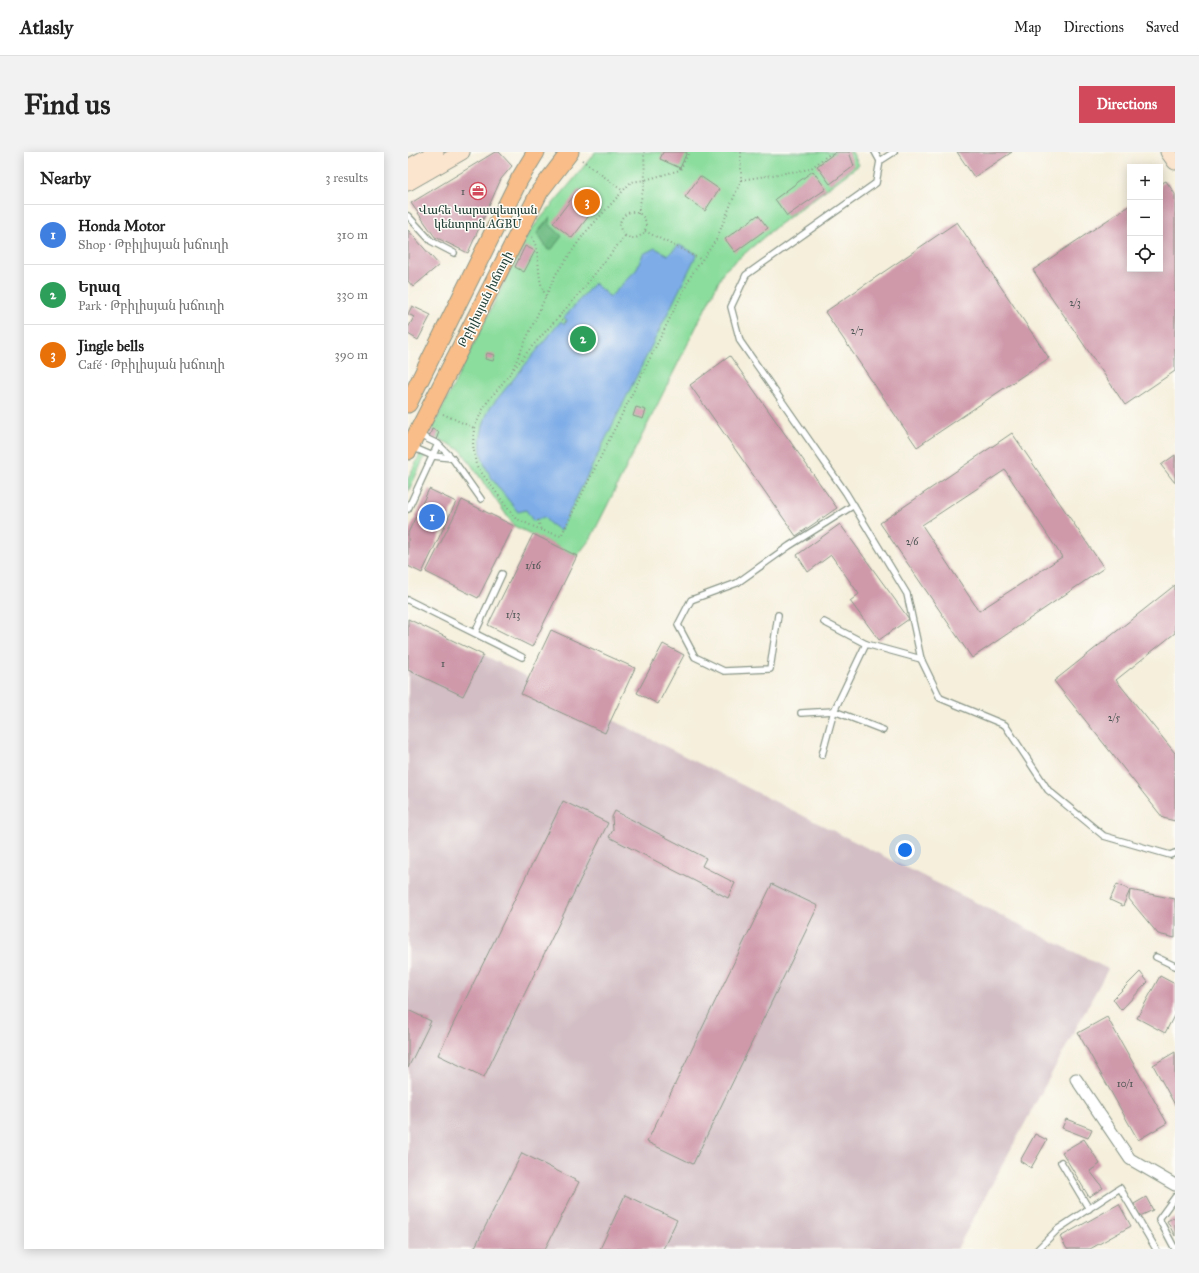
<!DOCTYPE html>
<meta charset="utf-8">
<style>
body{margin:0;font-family:"IM FELL Great Primer","Noto Serif Armenian",serif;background:#f2f2f2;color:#222}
.controls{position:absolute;right:12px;top:12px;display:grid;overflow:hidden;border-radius:0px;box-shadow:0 2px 10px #0003}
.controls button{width:36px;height:36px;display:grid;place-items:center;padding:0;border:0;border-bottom:1px solid #e0e0e0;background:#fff;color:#222;font:20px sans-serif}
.you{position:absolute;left:497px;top:698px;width:14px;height:14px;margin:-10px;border:3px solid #fff;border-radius:50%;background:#1a73e8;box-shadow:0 0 0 6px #1a73e833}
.badge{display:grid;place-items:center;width:26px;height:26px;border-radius:50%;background:#d1495b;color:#fff;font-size:13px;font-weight:700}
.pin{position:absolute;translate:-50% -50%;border:2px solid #fff;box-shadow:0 1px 4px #0006}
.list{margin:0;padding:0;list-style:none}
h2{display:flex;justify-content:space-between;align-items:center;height:52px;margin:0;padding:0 16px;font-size:17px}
h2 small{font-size:13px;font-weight:400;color:#767676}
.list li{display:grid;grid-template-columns:26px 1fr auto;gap:12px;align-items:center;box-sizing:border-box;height:60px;padding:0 16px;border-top:1px solid #e0e0e0}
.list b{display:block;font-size:15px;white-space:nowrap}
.list p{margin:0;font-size:13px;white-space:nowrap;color:#767676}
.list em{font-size:13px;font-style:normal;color:#767676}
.icon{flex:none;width:22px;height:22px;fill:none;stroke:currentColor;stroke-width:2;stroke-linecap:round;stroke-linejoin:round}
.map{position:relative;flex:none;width:767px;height:1097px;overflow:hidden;border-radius:0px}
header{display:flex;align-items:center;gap:24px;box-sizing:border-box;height:56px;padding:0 20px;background:#fff;border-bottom:1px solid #e0e0e0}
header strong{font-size:19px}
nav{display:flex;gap:22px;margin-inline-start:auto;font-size:14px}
.intro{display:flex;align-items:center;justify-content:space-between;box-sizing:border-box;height:96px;padding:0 24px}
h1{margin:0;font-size:28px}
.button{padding:10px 18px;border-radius:0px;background:#d1495b;color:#fff;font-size:14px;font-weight:700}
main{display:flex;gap:24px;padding:0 24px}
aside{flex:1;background:#fff;border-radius:0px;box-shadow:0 2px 10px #0003}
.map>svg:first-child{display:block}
.industrial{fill:#d2bec4}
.green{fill:#8bdd9d;stroke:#558d68}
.forest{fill:#70bc84;stroke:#487c5c}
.water{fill:#7dace7;stroke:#4e748e}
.building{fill:#cf99aa;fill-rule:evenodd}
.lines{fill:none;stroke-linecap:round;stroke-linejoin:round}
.lane-casing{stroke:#8a9688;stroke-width:8}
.street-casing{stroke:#8a9688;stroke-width:13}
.secondary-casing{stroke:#8a9688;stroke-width:17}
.primary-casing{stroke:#8a9688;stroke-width:19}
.path{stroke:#8a9688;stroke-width:2;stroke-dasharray:1 3;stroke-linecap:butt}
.lane{stroke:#fff;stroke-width:5.5}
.street{stroke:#fff;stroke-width:11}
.secondary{stroke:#fce5cf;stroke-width:15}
.primary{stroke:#f8bd88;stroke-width:17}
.labels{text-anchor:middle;stroke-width:3;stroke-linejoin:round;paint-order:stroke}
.number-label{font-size:10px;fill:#4b5452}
.poi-label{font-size:12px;fill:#1f3d34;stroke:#fdfcf7}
.street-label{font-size:12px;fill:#1f3d34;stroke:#fdfcf7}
</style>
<header>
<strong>Atlasly</strong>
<nav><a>Map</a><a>Directions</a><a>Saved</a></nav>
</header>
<div class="intro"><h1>Find us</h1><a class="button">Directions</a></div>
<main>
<aside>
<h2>Nearby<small>3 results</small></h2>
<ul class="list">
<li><span class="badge" style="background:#3f7fe0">1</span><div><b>Honda Motor</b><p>Shop · Թբիլիսյան խճուղի</p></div><em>310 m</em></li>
<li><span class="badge" style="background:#2e9e5b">2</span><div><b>Երազ</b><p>Park · Թբիլիսյան խճուղի</p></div><em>330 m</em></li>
<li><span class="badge" style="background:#e8710a">3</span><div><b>Jingle bells</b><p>Café · Թբիլիսյան խճուղի</p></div><em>390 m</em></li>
</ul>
</aside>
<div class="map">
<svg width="767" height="1097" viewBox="0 0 767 1097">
<rect width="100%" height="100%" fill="#fdfcf7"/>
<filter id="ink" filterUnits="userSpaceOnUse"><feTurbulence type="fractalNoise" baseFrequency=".025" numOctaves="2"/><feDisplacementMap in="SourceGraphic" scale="8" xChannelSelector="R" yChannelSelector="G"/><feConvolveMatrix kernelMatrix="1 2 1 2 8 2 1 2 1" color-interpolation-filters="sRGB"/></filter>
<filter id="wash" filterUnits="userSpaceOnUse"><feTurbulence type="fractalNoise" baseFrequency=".012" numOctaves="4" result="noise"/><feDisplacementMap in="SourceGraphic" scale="16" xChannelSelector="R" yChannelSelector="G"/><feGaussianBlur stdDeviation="0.9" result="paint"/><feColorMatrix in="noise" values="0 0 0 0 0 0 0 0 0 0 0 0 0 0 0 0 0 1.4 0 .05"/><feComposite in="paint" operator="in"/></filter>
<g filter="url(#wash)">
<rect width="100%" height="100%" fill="#f5efdc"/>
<polygon class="industrial" points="0,465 700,817 549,1097 0,1097"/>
<g class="green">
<polygon points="187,0 444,0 451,13 369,74 316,119 183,386 169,404 106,374 53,298 29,286 24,277 121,80 166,27"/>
<polygon points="12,302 17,304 0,340 0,327"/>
</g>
<polygon class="forest" points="142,65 142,73 154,84 144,97 140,98 129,81"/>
<path class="water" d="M271,93l18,9 -137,277 -11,-8 -5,-6 -11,4 -7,-11 -8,2c-29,-37 -50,-54 -29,-103l72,-88 3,3 3,-4 -3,-2 30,-35 16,14 26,-27 7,-16 12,-6 13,7z"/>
<g id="blocks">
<g class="building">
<polygon points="87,0 91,0 104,14 93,27 60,101 27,85 3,51"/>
<polygon points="255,0 279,0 272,16 252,7"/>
<polygon points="428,0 441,0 446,14 422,32 409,14"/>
<polygon points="549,0 604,0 566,25"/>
<polygon points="405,19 418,37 379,64 367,47"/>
<polygon points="292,24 311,37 297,59 277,45"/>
<polygon points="758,29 767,42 767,219 717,253 625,118 722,53 722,117 752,117 752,32"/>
<polygon points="171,37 190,52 164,86 145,71"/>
<polygon points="350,63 360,76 327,100 317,87"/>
<polygon points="549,70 641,206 509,295 417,160"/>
<polygon points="0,78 31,113 5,135 0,129"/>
<polygon points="117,94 127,99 116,120 107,115"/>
<polygon points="4,154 23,163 10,188 0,182 0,176 6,165 0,162"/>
<polygon points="79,201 87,203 85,209 77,207"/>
<polygon points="322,204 429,356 388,384 282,233"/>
<polygon points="228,255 238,258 235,267 225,264"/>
<polygon points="24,277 31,280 28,288 21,285"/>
<path d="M604,281l92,135 -132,90 -92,-135zM597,318l57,87 -83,54 -57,-86z"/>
<polygon points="767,303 767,331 753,313"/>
<polygon points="21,337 48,350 14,421 0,414 0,381"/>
<polygon points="54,348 106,374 70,446 18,420"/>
<polygon points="432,372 501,467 471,488 442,449 451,442 423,403 400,420 389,403"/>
<polygon points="125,382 169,404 124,495 80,473"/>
<polygon points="767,433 767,481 708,528 767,601 767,669 755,666 646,529"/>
<polygon points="0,467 75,503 55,544 0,518"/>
<polygon points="143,478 227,516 197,581 113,542"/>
<polygon points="255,492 276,503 250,552 229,541"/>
<polygon points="155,649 200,671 76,925 30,903"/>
<polygon points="207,659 298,706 294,714 327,731 320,746 201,685 205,678 204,665"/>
<polygon points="364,732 410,754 285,1012 239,990"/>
<polygon points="709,732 722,738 767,747 767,786 750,782 721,747 722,738 715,754 702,748"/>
<polygon points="732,820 740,830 713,858 705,847"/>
<polygon points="752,824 767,832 767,862 757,881 729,866"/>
<polygon points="0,858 23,869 0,916"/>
<polygon points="699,865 759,971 730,988 670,881"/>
<polygon points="767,900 767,953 745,913"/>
<polygon points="658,967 684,977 680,986 654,976"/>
<polygon points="627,982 639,988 623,1016 612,1009"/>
<polygon points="676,987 692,1012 682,1019 695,1036 681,1045 654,1000"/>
<polygon points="114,1001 171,1030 137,1097 66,1097"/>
<polygon points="217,1043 269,1068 255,1097 192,1097"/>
<polygon points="738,1045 745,1058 732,1064 726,1052"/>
<polygon points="711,1052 723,1074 682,1097 659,1097 652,1085"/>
<polygon points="767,1065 767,1084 759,1069"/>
</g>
</g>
</g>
<g filter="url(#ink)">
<use href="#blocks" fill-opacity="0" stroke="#8a9688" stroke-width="1"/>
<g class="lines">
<g class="lane-casing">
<g id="lane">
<polyline points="467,0 472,9 486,0"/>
<polyline points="472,9 468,31 338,123 323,155 332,189 438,341 499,442 513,507 532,546 597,573 640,638 696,684 762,703 767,701"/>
<polyline points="0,64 23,89 46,101"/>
<polyline points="11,283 30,292 44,306 73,347"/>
<polyline points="4,295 25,304 43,306"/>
<polyline points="0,357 30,292"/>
<polyline points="0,448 114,505"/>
<polyline points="370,463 362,517 316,519 287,505 270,473 283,448 329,431 381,394 446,353"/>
<polyline points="416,470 458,492 513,507"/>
<polyline points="67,481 94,422"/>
<polyline points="393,561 426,559 475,578"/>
<polyline points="414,603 426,559 458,492"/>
<polyline points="748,805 767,814"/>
<polyline points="653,1010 681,1057"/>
<polyline points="767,1045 751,1067 767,1097"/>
<polyline points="630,1097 650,1077 712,1036 748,1097"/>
</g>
</g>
<g class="street-casing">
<polyline id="street" points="668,927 722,1007 767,1033"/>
</g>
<g class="secondary-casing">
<g id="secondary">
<polyline points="760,0 767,10"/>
<polyline points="0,15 28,0"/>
<polyline points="0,31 54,0"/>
</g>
</g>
<g class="primary-casing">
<g id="primary">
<polyline points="0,252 111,28 128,0"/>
<polyline points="0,299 132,39 162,0"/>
</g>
</g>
<g class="path">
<polyline points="174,8 215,39"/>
<polyline points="333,28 402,17 420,3 420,0"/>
<circle cx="225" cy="73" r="13"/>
<polyline points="230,62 237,28 272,18 281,0"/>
<polyline points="237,79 294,108"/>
<polyline points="217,84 170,143 121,198 77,253 66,276 65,293 68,313 107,366 133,378 153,384 284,122 308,88 333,28 333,0"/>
<path d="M124,85c10,18 3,41 14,59"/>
<polyline points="151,165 158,170"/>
<polyline points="105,216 148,122 176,82 223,30 237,28 236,0"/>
<polyline points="35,262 66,276"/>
<polyline points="130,368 133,378"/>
</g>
<use href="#lane" class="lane"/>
<use href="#street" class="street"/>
<use href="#secondary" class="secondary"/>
<use href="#primary" class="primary"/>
</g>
</g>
<defs>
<g id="office-ring" transform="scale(0.9)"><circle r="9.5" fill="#fdfcf7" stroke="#d1495b" stroke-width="1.5"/><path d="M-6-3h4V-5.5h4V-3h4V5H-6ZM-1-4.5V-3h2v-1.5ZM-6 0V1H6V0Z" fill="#d1495b"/></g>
</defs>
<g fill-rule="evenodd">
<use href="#office-ring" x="70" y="39"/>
</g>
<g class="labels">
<g class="number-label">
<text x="55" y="43">1</text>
<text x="667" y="154">2/3</text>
<text x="449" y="182">2/7</text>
<text x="504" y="393">2/6</text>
<text x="125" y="417">1/16</text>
<text x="105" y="466">1/13</text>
<text x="35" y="515">1</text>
<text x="706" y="569">2/5</text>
<text x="717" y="935">10/1</text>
</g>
<g class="poi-label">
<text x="70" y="62">Վահե Կարապետյան<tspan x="70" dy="14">կենտրոն AGBU</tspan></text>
</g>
<g class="street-label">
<text transform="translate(77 147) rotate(-63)" y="4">Թբիլիսյան խճուղի</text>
</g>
</g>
</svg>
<div class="controls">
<button>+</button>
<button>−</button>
<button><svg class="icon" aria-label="locate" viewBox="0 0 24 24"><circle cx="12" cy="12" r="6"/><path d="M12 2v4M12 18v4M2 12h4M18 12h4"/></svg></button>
</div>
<div class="you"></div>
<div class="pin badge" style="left:24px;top:365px;background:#3f7fe0">1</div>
<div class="pin badge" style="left:175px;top:187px;background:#2e9e5b">2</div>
<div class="pin badge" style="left:179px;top:50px;background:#e8710a">3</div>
</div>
</main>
